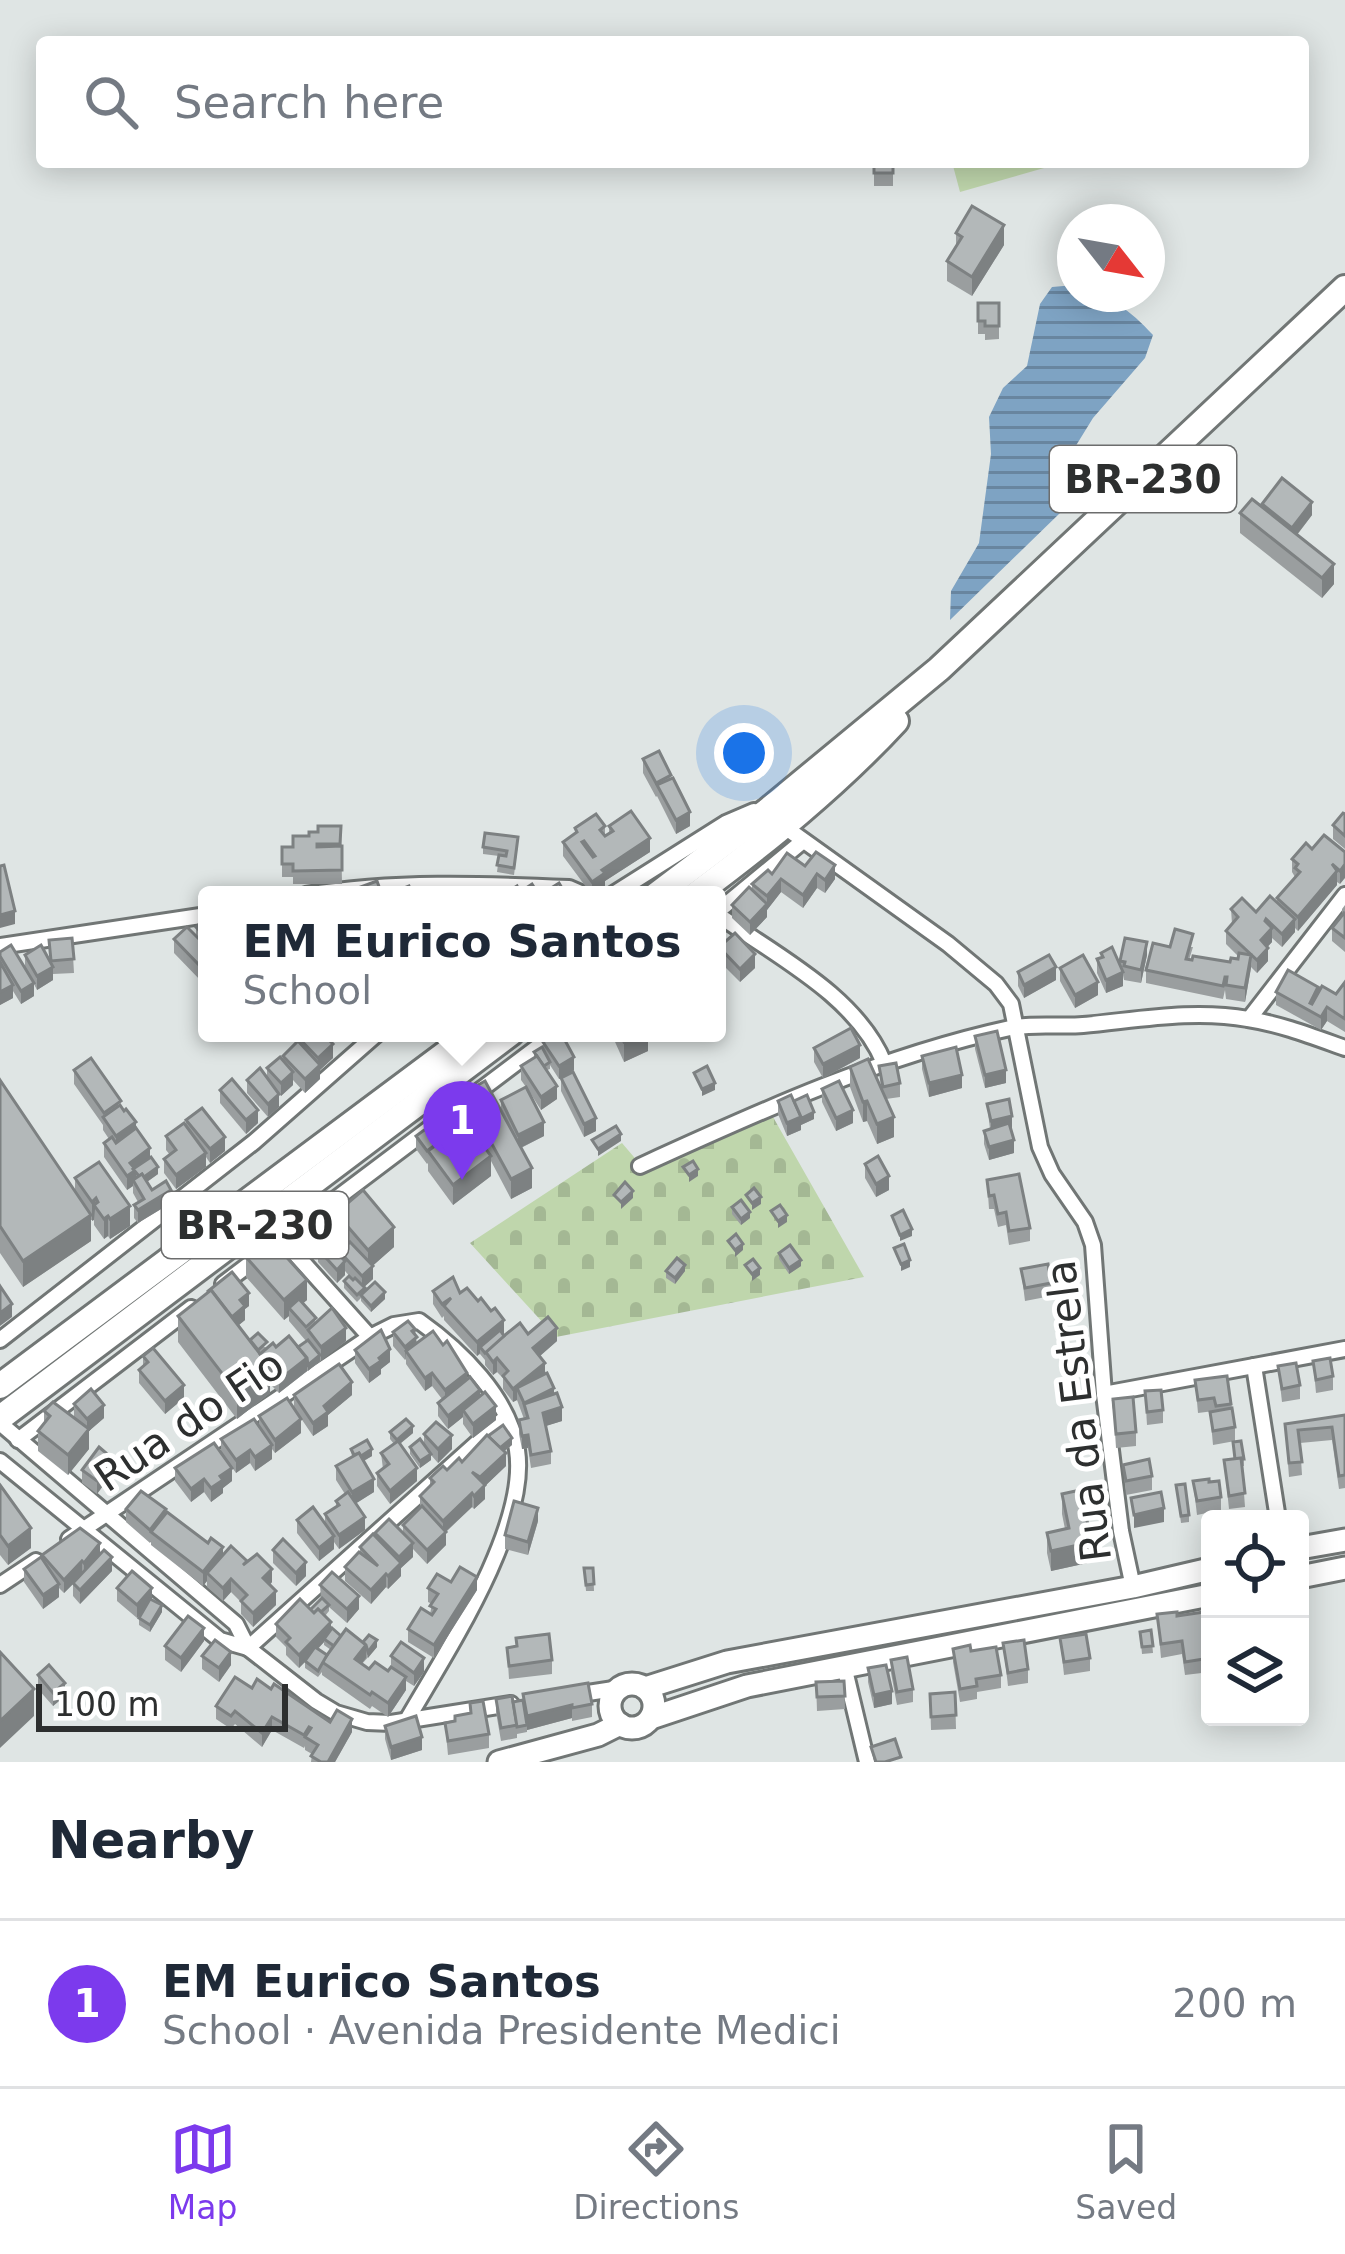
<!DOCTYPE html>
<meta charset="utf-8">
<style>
body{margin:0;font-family:"DejaVu Sans",sans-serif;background:#f2f2f3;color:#1f2937}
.controls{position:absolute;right:36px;bottom:36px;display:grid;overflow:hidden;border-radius:12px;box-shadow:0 6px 30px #0003}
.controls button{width:108px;height:108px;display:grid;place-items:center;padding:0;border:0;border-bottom:3px solid #e0e1e3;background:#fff;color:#1f2937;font:60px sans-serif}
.compass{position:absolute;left:1057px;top:204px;width:108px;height:108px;border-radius:50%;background:#fff;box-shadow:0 6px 30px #0003;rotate:121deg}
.scale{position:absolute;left:36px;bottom:30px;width:252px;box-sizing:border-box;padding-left:12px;border:6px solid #2d2f2f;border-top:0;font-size:33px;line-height:42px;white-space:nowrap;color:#2d2f2f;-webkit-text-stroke:9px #fff;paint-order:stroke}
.you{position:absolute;left:744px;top:753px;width:42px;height:42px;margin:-30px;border:9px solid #fff;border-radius:50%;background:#1a73e8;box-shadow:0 0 0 18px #1a73e833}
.badge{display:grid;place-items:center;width:78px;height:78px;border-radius:50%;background:#7c3aed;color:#fff;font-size:39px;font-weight:700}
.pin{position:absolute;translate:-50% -99px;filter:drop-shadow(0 3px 6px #0008)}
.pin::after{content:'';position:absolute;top:63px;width:42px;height:36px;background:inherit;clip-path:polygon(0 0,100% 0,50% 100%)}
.popup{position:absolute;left:198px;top:886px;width:528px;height:156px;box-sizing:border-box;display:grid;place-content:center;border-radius:12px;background:#fff;filter:drop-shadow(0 3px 9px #0005);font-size:39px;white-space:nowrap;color:#747a83}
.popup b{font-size:45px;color:#1f2937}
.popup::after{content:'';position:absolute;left:50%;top:100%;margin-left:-24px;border:24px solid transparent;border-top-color:#fff}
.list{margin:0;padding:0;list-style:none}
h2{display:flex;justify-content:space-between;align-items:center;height:156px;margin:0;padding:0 48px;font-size:51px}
h2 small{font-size:39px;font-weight:400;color:#747a83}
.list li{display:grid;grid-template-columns:78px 1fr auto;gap:36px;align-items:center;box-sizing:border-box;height:168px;padding:0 48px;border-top:3px solid #e0e1e3}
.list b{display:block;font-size:45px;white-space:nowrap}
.list p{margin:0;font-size:39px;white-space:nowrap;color:#747a83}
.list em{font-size:39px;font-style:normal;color:#747a83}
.icon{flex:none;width:66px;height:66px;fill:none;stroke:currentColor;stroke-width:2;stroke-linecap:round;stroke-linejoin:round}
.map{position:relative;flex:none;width:1345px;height:1762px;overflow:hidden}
.search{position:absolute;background:#fff;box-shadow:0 6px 30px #0003;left:36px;right:36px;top:36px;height:132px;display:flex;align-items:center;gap:30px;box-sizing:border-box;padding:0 42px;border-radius:12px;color:#747a83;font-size:45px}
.sheet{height:324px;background:#fff}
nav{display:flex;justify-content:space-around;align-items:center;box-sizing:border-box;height:168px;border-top:3px solid #e0e1e3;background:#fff;font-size:33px;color:#747a83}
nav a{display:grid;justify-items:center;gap:6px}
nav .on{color:#7c3aed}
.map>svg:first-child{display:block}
.cemetery{fill:url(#cemetery-stones)}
.garden{fill:#bfd6ac}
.water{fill:url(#water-rules)}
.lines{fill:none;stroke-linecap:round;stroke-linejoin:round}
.minor-casing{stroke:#717675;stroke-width:20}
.secondary-casing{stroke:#717675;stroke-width:27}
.primary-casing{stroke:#717675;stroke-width:30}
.minor{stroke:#fff;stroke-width:14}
.secondary{stroke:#fff;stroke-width:21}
.primary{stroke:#fff;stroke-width:24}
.wall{fill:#9a9e9f;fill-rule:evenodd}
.shaded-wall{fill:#7d8182}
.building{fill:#b3b8b9;stroke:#7d8182;stroke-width:3;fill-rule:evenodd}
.labels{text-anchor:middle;stroke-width:10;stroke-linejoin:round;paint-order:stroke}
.shield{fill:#fff;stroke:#6c6d6d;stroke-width:3}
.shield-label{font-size:39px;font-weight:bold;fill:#2d2f2f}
.street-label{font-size:42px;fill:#2d2f2f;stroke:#fff}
</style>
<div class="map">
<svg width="1345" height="1762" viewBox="0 0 1345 1762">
<defs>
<pattern id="cemetery-stones" width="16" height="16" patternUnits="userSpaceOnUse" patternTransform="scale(3)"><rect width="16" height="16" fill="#bfd6ac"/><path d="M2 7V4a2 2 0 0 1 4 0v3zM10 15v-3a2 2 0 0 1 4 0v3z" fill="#a4b894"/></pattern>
<pattern id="water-rules" width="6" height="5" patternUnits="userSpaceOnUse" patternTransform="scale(3)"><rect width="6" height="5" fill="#7ea3c3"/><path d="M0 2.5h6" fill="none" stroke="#68859f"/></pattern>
</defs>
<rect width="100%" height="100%" fill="#dfe5e4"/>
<polygon class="cemetery" points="773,1117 864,1277 556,1337 470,1243 622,1143 645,1170"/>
<polygon class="garden" points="952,162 1065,162 960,192"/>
<path class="water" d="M1075,285v9c35,0 55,16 78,41l-8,23 -52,60 -21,34 -6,12 -6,49 -110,107 1,-29 28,-48 12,-89 -2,-37 14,-29 24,-22 13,-62 12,-17z"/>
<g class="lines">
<g class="minor-casing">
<g id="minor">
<polyline points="782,825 948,944 996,984 1011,1004 1040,1147 1052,1174 1085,1222 1093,1245 1104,1394 1121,1531 1133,1587"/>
<path d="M306,895c88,-14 175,-11 263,-7l16,7"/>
<polyline points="612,895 726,823 754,811"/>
<polyline points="717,912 803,841"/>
<path d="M717,914c58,41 140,82 167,149"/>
<polyline points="0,946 207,915"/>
<polyline points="1249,1019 1345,895"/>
<path d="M640,1166c120,-55 241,-110 370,-138 23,-5 50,-1 73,-3 55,-5 110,-16 165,-6 33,5 66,18 97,29"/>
<polyline points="282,1239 370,1337"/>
<polyline points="223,1284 556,1033"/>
<polyline points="0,1340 254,1142 378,1033"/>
<polyline points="1254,1366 1278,1519"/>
<polyline points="1104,1394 1345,1349"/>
<polyline points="0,1423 236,1624 248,1648"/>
<polyline points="18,1440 191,1308"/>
<polyline points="0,1461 220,1640 248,1648 316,1701 336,1713 367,1722 391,1723 511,1704"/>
<path d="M69,1539l301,-202 24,-12 25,-4c41,29 90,76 98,129 12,77 -72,204 -110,270"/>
<polyline points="0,1585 36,1561"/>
<polyline points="248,1648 506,1417"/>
<polyline points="844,1666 867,1762"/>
<polyline points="575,1695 620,1688"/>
</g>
</g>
<g class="secondary-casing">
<g id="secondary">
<polyline points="1300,1548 1345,1540"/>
<polyline points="1300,1577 1345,1568"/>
<circle cx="632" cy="1706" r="22"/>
<polyline points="645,1688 727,1662 1133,1587 1210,1569"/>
<polyline points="651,1718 747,1686 1210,1595"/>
<polyline points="499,1762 598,1735 620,1724"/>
</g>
</g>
<g class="primary-casing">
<g id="primary">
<polyline points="656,895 767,811 939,669 1345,288"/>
<path d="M695,895c71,-53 141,-109 201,-174"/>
<polyline points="0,1386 473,1033"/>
<polyline points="0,1418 511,1033"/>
</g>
</g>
<use href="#minor" class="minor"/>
<use href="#secondary" class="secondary"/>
<use href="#primary" class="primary"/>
</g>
<g class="wall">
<rect x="874" y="162" width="19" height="24"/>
<polygon points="956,233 1004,245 972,296 947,281 947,261 956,247"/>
<polygon points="978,303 999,303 999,339 985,340 985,334 978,334"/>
<polygon points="1262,504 1312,515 1297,535 1334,584 1322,598 1240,533 1240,513 1262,507"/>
<polygon points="643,759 671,778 690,826 676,834 657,796 656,797 643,773"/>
<polygon points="1345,814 1345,849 1333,839 1333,825"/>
<polygon points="341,826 342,884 293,884 293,877 282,877 282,847 293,847 309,836"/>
<polygon points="605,826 605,836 609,833 609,826 650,852 605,881 605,887 592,895 563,856 563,842 575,833 575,828"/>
<polygon points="518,844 514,875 497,872 499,856 483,854 483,847"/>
<polygon points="1312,849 1345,852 1340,884 1337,882 1337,885 1298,931 1295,928 1295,932 1282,947 1272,938 1272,942 1267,947 1268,961 1257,973 1251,967 1245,1002 1226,999 1225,990 1223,999 1146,983 1146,970 1170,947 1193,947 1189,960 1230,962 1238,959 1238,956 1226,944 1226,931 1232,924 1231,909 1256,912 1277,902 1277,898 1295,877 1292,872 1292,859"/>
<polygon points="805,866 835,879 825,893 817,888 803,908 781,892 767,910 767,917 750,935 732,918 732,905 752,890 752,884 772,874"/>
<polygon points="1345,905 1345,952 1332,941 1332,928 1342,916 1342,909"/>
<polygon points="207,917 207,977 202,982 174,953 174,939 196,936 196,927"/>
<polygon points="72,938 74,973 53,974 53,980 37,990 34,984 34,996 21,1004 13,991 13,998 0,1005 0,952 25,968 25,955 50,961"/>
<polygon points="719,947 755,968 740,982 719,961"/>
<polygon points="1101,953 1120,966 1120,961 1147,955 1141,983 1124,980 1123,975 1123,986 1106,993 1097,973 1097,959 1101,958"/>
<polygon points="1060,968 1098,995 1075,1008 1060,981"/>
<polygon points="1018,972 1056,980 1024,998 1018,986"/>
<polygon points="1345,982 1345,1032 1327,1021 1321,1030 1276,1005 1276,992 1336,994"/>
<polygon points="611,1033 648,1033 648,1051 624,1062"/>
<polygon points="295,1034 333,1058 320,1070 320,1079 305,1093 293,1080 293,1085 281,1096 279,1094 279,1107 268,1117 247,1093 247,1080 267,1078 267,1068 283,1060 283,1056 295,1045"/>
<polygon points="975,1036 1006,1083 985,1088 975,1049"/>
<polygon points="543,1042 574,1070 559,1079 550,1065 550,1069 547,1070 557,1099 541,1110 527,1088 544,1136 521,1148 532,1188 511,1199 491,1161 491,1176 453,1205 428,1171 428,1163 427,1164 416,1149 416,1136 469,1120 464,1112 464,1093 501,1110 501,1100 526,1087 521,1080 521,1066 534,1058 534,1052 543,1050"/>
<polygon points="814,1048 860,1058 823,1078 814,1062"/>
<polygon points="922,1056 962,1088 929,1097 922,1069"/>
<polygon points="879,1066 900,1083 900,1097 886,1099 894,1137 877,1144 867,1121 863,1122 850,1087 850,1067 881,1087"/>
<polygon points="74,1070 121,1107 136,1129 158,1174 147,1182 152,1190 171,1203 138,1223 134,1218 134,1205 138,1202 133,1193 133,1186 127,1190 104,1157 104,1143 109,1139 103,1130 103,1125 74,1084"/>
<polygon points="561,1078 596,1131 584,1137 561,1091"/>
<polygon points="0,1080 75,1192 75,1178 130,1226 110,1239 108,1236 104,1239 94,1225 94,1220 91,1220 91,1241 23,1287 0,1253"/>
<polygon points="822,1089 853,1123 836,1131 822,1102"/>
<polygon points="220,1090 258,1123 246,1134 220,1103"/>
<polygon points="778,1101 794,1101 814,1119 801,1125 801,1130 787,1136 778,1114"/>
<polygon points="987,1104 1012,1130 1011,1130 1014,1153 989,1160 984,1144 984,1131 990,1129"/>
<polygon points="186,1120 225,1151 210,1163 206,1157 206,1167 176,1189 164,1173 164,1159 170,1155 166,1150 166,1136 186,1127"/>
<polygon points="865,1164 889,1190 876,1197 865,1178"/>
<polygon points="987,1180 1030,1228 1030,1241 1009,1245 1006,1225 998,1227 994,1209 989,1209"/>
<polygon points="732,1207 750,1218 741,1225 732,1214"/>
<path d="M336,1213l58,34 -22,19 1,13 -9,8 1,4 20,8 -14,13 -10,-11v-3l-4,4 -13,-14v-7l9,-1 -8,-9v4l-8,8 -19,-21v-5l-3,2 -18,-20v-13l39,-1zM339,1236l7,9 -6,7 -4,-9 3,-2z"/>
<polygon points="779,1253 801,1266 789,1274 779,1259"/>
<polygon points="246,1257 307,1300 303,1303 316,1323 346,1341 279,1393 270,1384 270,1393 237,1419 178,1342 178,1316 249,1306 245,1309 245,1320 239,1325 250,1340 267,1348 298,1347 306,1341 289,1321 289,1316 284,1320 246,1277"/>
<polygon points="1021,1269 1051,1283 1051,1296 1025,1301"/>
<polygon points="666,1271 685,1271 675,1284 666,1278"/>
<polygon points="433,1291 460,1293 504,1333 504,1336 528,1334 557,1341 540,1356 562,1421 545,1426 551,1451 551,1464 531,1468 528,1448 522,1449 519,1434 519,1420 524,1419 517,1400 513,1402 503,1389 503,1378 497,1372 493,1375 485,1365 485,1360 480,1354 477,1356 444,1320 444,1316 442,1318 433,1304"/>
<polygon points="393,1332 415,1334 417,1343 467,1379 496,1420 473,1438 463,1424 463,1417 448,1429 438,1416 438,1403 442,1399 432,1386 425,1391 406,1364 406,1359 405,1360 393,1346"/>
<polygon points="355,1350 390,1362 381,1369 381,1374 369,1383 355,1363"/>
<polygon points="143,1356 184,1398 165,1414 139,1383 139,1370 143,1366"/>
<polygon points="1313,1361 1333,1376 1333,1390 1316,1393"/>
<polygon points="1278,1366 1300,1385 1300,1399 1282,1402"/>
<polygon points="1227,1376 1235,1427 1235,1441 1213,1445 1210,1412 1214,1411 1198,1413 1195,1380"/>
<polygon points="1145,1391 1163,1410 1163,1423 1147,1425"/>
<polygon points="294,1395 352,1395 328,1415 328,1426 313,1436 294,1408"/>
<polygon points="1113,1399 1136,1432 1136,1446 1116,1448"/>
<polygon points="74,1404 104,1418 89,1431 89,1449 68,1475 38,1451 38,1431 44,1424 44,1411 74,1418"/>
<polygon points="1345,1415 1345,1488 1339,1489 1332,1440 1300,1443 1302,1475 1289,1477 1285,1424"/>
<polygon points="259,1416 301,1433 275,1453 272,1449 272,1459 255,1471 250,1463 236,1473 221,1452 221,1439 236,1431 259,1426"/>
<polygon points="390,1432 413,1433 400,1444 417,1481 390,1504 377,1486 377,1473 383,1469 381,1453 394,1444 390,1439"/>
<polygon points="424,1434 452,1449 438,1463 431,1455 431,1460 420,1468 410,1454 410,1447 424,1444"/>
<polygon points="1233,1442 1244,1459 1244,1466 1242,1466 1245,1507 1229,1509 1224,1460 1234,1459"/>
<polygon points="512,1445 504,1451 506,1466 485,1486 485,1499 474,1509 472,1507 446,1532 446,1545 427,1564 413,1549 413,1557 401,1568 401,1576 388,1589 386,1587 371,1604 345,1581 345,1567 360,1552 360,1547 375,1537 375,1533 403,1533 403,1525 420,1509 420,1496 430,1486 430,1478 462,1462"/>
<polygon points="351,1449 372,1456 364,1461 374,1492 356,1503 365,1530 339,1549 334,1542 334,1549 319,1561 297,1533 297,1520 325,1524 325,1514 336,1507 336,1501 345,1494 336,1480 336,1466 352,1457"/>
<polygon points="1123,1465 1152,1476 1152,1490 1126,1495"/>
<polygon points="175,1468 232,1481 223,1488 223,1493 211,1502 204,1492 191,1502 175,1481"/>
<polygon points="82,1470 113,1472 97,1494 82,1483"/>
<polygon points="1193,1481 1209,1482 1221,1497 1221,1510 1197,1515"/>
<polygon points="0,1485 31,1548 8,1565 0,1555"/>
<polygon points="1176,1485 1189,1515 1189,1522 1181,1523"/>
<polygon points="1062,1494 1092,1562 1051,1571 1047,1553 1047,1533 1065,1529 1062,1514"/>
<polygon points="126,1509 166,1513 223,1555 272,1582 270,1585 276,1605 253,1627 241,1614 241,1602 231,1592 223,1601 207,1587 207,1581 203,1586 151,1545 151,1541 150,1543 126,1522"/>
<polygon points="538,1521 528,1555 505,1549 505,1535"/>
<polygon points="273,1550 306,1576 296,1586 273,1563"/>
<polygon points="100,1554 112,1571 80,1604 73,1596 73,1584 64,1593 59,1588 59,1597 43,1609 24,1582 24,1569 42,1559 42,1555"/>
<polygon points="584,1568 593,1568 594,1591 586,1591"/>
<polygon points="451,1582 477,1590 434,1658 408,1642 408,1629 430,1614 432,1604 428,1602 428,1588"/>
<path d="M320,1585l39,24 -12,14 -18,-16v4l-4,5 6,13 10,7 36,11 -15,17 7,5 19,2 3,-4v-11l33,16 -10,14 -8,-5v9l-18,27 -16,-11 -2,3 -48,-34v-3l-4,5 -13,-9v-6l-6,6 -13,-13v-8l-10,-10v-13l34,-14 11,-11zM324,1642v3l7,5 -4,5 -9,-6z"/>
<polygon points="117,1588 152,1599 162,1612 150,1632 139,1625 139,1618 143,1611 137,1618 117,1601"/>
<polygon points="1157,1614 1177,1616 1210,1657 1210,1672 1185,1675 1182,1654 1161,1658"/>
<polygon points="1151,1630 1153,1653 1142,1654 1140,1632"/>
<polygon points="516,1638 552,1660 552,1674 509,1679 507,1648 516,1646"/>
<polygon points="1060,1638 1090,1658 1090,1671 1064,1675"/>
<polygon points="204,1641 181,1672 165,1660 165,1646"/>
<polygon points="1003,1643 1028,1669 1028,1683 1008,1686"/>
<polygon points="953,1649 971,1651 1001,1675 1001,1688 977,1692 977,1699 960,1702 953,1662"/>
<polygon points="202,1656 231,1665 219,1682 202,1669"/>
<polygon points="891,1660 913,1689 913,1702 897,1705 891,1673"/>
<polygon points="868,1668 892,1704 874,1708 868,1682"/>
<polygon points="38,1675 65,1696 53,1706 38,1689"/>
<polygon points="844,1681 845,1709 817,1711 816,1682"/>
<polygon points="252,1688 271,1689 330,1722 352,1732 335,1762 311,1762 312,1754 305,1750 305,1746 304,1748 272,1730 262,1747 235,1724 231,1729 216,1719 216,1706"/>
<polygon points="955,1692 956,1729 931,1730 930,1694"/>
<polygon points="523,1694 592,1704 592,1717 572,1721 572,1718 527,1730 527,1732 517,1734 517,1738 501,1741 496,1712 496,1699 513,1702 523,1700"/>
<polygon points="470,1703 489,1734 489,1748 448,1755 445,1723 455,1721 470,1713"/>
<polygon points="385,1726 422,1750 391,1760 385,1739"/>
</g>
<g class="shaded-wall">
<polygon points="1004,225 1004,245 972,296 972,277"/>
<polygon points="1312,502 1312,515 1292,541 1292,528"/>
<polygon points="1334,564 1334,584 1322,598 1322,578"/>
<polygon points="690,812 690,826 676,834 676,820"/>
<polygon points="650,838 650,852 605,881 605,887 592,895 592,882 602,870"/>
<polygon points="1345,864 1345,878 1340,884 1340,871"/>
<polygon points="835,865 835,879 825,893 825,880"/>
<polygon points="1337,871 1337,885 1298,931 1298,917"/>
<polygon points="817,874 817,888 803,908 803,895"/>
<polygon points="781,879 781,892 767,910 767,917 750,935 750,922 767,904 767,896"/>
<polygon points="15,911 15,924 0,928 0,915"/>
<polygon points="1295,919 1295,932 1282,947 1282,934"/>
<polygon points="1272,928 1272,942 1261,954 1261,940"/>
<polygon points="1147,942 1147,955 1141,983 1141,970"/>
<polygon points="1268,948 1268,961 1257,973 1257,960"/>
<polygon points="755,954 755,968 740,982 740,969"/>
<polygon points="1251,955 1251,968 1245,1002 1245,988"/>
<polygon points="207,963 207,977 202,982 202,968"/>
<polygon points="53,967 53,980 37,990 37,976"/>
<polygon points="1056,967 1056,980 1024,998 1024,985"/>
<polygon points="1123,972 1123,986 1106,993 1106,980"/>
<polygon points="1098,982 1098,995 1075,1008 1075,995"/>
<polygon points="34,983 34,996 21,1004 21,991"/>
<polygon points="13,985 13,998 0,1005 0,992"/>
<polygon points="1327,1007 1327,1021 1321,1030 1321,1017"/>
<polygon points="597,1033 611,1033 611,1036 597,1042"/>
<polygon points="644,1033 648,1033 648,1051 624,1062 624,1042"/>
<polygon points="333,1044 333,1058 320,1070 320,1079 305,1093 305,1079 318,1067 318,1058"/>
<polygon points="860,1045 860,1058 823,1078 823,1064"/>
<polygon points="574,1057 574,1070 559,1079 559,1066"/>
<polygon points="1006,1070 1006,1083 985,1088 985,1075"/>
<polygon points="293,1072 293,1085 281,1096 281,1083"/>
<polygon points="962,1075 962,1088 929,1097 929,1083"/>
<polygon points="715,1083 715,1090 702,1096 702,1089"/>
<polygon points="557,1086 557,1099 541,1110 541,1097"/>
<polygon points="279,1094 279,1107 268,1117 268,1104"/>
<polygon points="867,1101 867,1121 863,1122 863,1102"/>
<polygon points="258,1110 258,1123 246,1134 246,1120"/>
<polygon points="853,1110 853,1123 836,1131 836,1118"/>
<polygon points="814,1112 814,1119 801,1125 801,1130 787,1136 787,1123"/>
<polygon points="1012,1116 1012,1130 991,1135 991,1121"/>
<polygon points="894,1117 894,1137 877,1144 877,1124"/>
<polygon points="596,1118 596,1131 584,1137 584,1124"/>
<polygon points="136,1122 136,1136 116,1149 116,1136"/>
<polygon points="544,1122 544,1136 518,1149 518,1135"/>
<polygon points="483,1133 483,1153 461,1169 461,1149"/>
<polygon points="621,1134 621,1141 598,1156 598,1149"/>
<polygon points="225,1137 225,1151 210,1163 210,1149"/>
<polygon points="1014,1140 1014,1153 989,1160 989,1147"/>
<polygon points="150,1148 150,1162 136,1172 136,1184 133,1180 133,1186 127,1190 127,1176 130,1163"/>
<polygon points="206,1153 206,1167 176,1189 176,1175"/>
<polygon points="491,1156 491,1176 453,1205 453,1185"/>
<polygon points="158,1167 158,1174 141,1186 141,1180"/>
<polygon points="532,1168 532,1188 511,1199 511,1179"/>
<polygon points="698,1169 698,1176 689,1182 689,1175"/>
<polygon points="889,1176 889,1190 876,1197 876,1184"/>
<polygon points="171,1190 171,1203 138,1223 138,1210"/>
<polygon points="633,1191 633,1198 621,1209 621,1202"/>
<polygon points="761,1197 761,1204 752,1210 752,1203"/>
<polygon points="96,1198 94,1220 92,1221 92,1202"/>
<polygon points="130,1206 130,1226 110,1239 110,1219"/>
<polygon points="750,1212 750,1218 741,1225 741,1219"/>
<polygon points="91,1215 91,1241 23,1287 23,1261"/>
<polygon points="787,1215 787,1222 778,1228 778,1221"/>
<polygon points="108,1216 108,1236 104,1239 104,1219"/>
<polygon points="394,1227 394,1247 368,1270 368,1250"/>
<polygon points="339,1228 339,1241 322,1254 318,1249 318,1257 315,1259 315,1246"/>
<polygon points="912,1229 912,1236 900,1241 900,1235"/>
<polygon points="743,1244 743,1250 735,1257 735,1250"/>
<polygon points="801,1260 801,1266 789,1274 789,1268"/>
<polygon points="910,1260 910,1267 901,1271 901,1264"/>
<polygon points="345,1261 345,1275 337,1283 337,1270"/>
<polygon points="685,1265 685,1271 675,1284 675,1278"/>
<polygon points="373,1266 373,1279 362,1289 362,1276"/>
<polygon points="760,1268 760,1275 752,1281 752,1274"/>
<polygon points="307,1280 307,1300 293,1312 289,1308 289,1316 284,1320 284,1300"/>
<polygon points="385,1292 385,1299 371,1312 371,1306"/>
<polygon points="249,1293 249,1306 245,1309 245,1320 229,1333 229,1319 240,1300"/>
<polygon points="12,1304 12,1317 0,1326 0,1313"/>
<polygon points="504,1320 504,1333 483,1351 480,1347 480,1353 477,1356 477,1342"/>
<polygon points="346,1328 346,1341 321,1361 321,1347"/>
<polygon points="557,1328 557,1341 533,1362 533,1348"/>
<polygon points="415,1329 417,1350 406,1351 405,1360 405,1347"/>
<polygon points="390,1349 390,1362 381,1369 381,1374 369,1383 369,1369 379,1358"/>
<polygon points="320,1355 320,1361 308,1371 308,1365"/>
<polygon points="307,1358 307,1371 279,1393 279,1380"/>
<polygon points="497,1358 497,1372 493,1375 493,1362"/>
<polygon points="545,1363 545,1376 517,1388 517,1400 513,1402 513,1389"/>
<polygon points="270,1367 270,1393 237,1419 237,1393"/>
<polygon points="432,1373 432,1386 425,1391 425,1378"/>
<polygon points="467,1373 467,1387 445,1404 445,1390"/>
<polygon points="352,1382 352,1395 328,1415 328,1426 313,1436 313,1423 324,1406"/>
<polygon points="184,1385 184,1398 165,1414 165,1401"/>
<polygon points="554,1388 554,1401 524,1403"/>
<polygon points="480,1390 480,1404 463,1410 463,1417 448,1429 448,1416"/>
<polygon points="104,1405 104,1418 89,1431 89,1449 68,1475 68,1455 87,1432 87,1419"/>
<polygon points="496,1406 496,1420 473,1438 473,1424"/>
<polygon points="562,1407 562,1421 543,1427 543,1413"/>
<polygon points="301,1419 301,1433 275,1453 275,1440"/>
<polygon points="413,1426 413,1433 397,1446 397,1440"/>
<polygon points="452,1435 452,1449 438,1463 438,1449"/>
<polygon points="528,1435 528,1448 522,1449 522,1436"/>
<polygon points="512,1438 512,1445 498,1456 498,1449"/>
<polygon points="272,1445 272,1459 255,1471 255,1457"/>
<polygon points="372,1449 372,1456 356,1465 356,1458"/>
<polygon points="250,1450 250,1463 236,1473 236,1460"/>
<polygon points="506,1453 506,1466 485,1486 485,1499 474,1509 474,1496 480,1490 480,1477"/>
<polygon points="431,1454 431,1460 420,1468 420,1461"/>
<polygon points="113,1459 113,1472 97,1494 97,1481"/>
<polygon points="232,1468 232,1481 223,1488 223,1493 211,1502 211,1488 220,1476"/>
<polygon points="417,1468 417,1481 390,1504 390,1491"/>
<polygon points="204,1479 204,1492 191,1502 191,1489"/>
<polygon points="374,1479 374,1492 352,1506 352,1492"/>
<polygon points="472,1493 472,1507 443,1534 443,1521"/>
<polygon points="538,1508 538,1521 528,1555 528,1542"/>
<polygon points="1164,1508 1164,1522 1134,1528 1134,1515"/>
<polygon points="365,1517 365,1530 339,1549 339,1535"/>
<polygon points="31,1528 31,1548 8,1565 8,1546"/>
<polygon points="446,1532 446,1545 427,1564 427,1550"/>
<polygon points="334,1536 334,1549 319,1561 319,1548"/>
<polygon points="1092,1542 1092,1562 1051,1571 1051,1551"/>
<polygon points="100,1543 100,1557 84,1576 84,1563"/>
<polygon points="413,1543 413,1557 401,1568 401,1576 388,1589 388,1576 399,1565 399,1557"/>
<polygon points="223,1547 223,1561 207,1573 207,1581 203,1586 203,1572"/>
<polygon points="112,1557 112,1571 80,1604 80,1590"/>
<polygon points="82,1561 82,1575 64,1593 64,1580"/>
<polygon points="306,1562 306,1576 296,1586 296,1573"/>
<polygon points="272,1569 272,1582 263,1591 263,1578"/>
<polygon points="386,1574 386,1587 371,1604 371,1590"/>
<polygon points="477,1577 477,1590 434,1658 434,1645"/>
<polygon points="231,1579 231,1592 223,1601 223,1588"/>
<polygon points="59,1584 59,1597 43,1609 43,1595"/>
<polygon points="152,1588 152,1601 137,1618 137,1605"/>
<polygon points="276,1591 276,1605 253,1627 253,1613"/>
<polygon points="359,1596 359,1609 347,1623 347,1609"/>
<polygon points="162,1605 162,1612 150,1632 150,1625"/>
<polygon points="331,1622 331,1635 324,1639 324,1642 299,1668 299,1655"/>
<polygon points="204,1628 204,1641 181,1672 181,1658"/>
<polygon points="377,1640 377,1647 368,1658 368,1652"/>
<polygon points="366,1645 366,1658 355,1672 355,1659"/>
<polygon points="231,1652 231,1665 219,1682 219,1668"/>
<polygon points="424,1658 424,1672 414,1686 414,1673"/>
<polygon points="406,1677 406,1690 388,1717 388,1703"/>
<polygon points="65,1683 65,1696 53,1706 53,1693"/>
<polygon points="34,1689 34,1716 0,1748 0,1721"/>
<polygon points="892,1691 892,1704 874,1708 874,1695"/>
<polygon points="572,1705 572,1718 527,1730 527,1716"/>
<polygon points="272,1717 272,1730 262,1747 262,1733"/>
<polygon points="352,1719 352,1732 335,1762 328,1762"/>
<polygon points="422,1737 422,1750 391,1760 391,1747"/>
</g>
<g class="building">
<rect x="874" y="162" width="19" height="11"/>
<polygon points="972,206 1004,225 972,277 947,261 962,237 956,233"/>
<polygon points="978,303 999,303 999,326 985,326 985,321 978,321"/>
<polygon points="1282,478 1312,502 1292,528 1262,504"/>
<polygon points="1252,499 1334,564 1322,578 1240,513"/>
<polygon points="659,751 671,775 656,783 643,759"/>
<polygon points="673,778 690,812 676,820 657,785"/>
<path d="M631,811l19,27 -48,32 3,3 -13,9 -29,-40 14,-10 -2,-4 21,-14 9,12 -5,4 5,6 8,-5 -4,-5zM584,841l11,15 -2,1 -11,-15z"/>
<polygon points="1343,813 1345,814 1345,836 1333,825"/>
<polygon points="318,826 341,826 340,844 317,844 317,847 342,846 342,870 293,871 293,864 282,864 282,847 293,847 293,836 309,836 309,832 318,832"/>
<polygon points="485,833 518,837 514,868 497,865 499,855 506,856 507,851 483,847"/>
<polygon points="1324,835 1345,852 1345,864 1340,871 1332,864 1337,871 1298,917 1277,898 1300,872 1295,868 1298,864 1292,859 1306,843 1312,849"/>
<polygon points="816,852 835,865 825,880 817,874 803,895 781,879 767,896 752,884 768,870 772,874 787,853 805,866"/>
<polygon points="4,865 15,911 0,915 0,866"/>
<polygon points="377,881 382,895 339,895"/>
<polygon points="559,883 565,893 562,895 540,895"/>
<polygon points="532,884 539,895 503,895 517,886 520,892"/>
<polygon points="409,886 413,895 395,895 394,892"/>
<polygon points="749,887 767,904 750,922 732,905"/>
<polygon points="1270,896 1295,919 1282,934 1266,919 1265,921 1272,928 1261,940 1268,948 1257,960 1226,931 1238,917 1231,909 1242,898 1256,912"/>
<polygon points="1344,913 1345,914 1345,938 1332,928"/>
<polygon points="207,917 207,939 196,927"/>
<polygon points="187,927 207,947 207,963 202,968 174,939"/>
<polygon points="1175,929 1193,934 1186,959 1192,960 1193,956 1230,962 1231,958 1238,959 1239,953 1251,955 1245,988 1226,985 1227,977 1225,977 1223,986 1146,970 1153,943 1170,947"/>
<polygon points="735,933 755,954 740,969 719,947"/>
<polygon points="72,938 74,959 51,961 49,940"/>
<polygon points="1125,938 1147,942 1141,970 1124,966 1125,962 1120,961"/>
<polygon points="11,945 34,983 21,991 0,956 0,952"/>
<polygon points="41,945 53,967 37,976 25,955"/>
<polygon points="1112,947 1123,972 1106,980 1097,959 1103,957 1101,953"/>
<polygon points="1049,955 1056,967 1024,985 1018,972"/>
<polygon points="1083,955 1098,982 1075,995 1060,968"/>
<polygon points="0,962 13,985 0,992"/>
<polygon points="1288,970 1318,987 1310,1003 1312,1004 1322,986 1336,994 1345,982 1345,1019 1327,1007 1321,1017 1276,992"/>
<polygon points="851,1028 860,1045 823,1064 814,1048"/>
<polygon points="997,1031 1006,1070 985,1075 975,1036"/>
<polygon points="322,1033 333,1044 318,1058 295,1034"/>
<polygon points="558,1033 561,1033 574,1057 559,1066 543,1042"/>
<polygon points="620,1033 644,1033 624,1042"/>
<polygon points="298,1041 320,1065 305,1079 283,1056"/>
<polygon points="542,1047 550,1062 544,1066 534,1052"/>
<polygon points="956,1047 962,1075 929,1083 922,1056"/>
<polygon points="537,1056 557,1086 541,1097 521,1066"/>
<polygon points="280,1057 293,1072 281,1083 267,1068"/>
<polygon points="91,1058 121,1101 104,1113 74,1070"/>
<polygon points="868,1059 894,1117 877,1124 867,1101 863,1102 850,1067"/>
<polygon points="896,1063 900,1083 883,1087 879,1066"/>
<polygon points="707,1066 715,1083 702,1089 694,1073"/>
<polygon points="260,1068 279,1094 268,1104 247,1080"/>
<polygon points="573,1072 596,1118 584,1124 561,1078"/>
<polygon points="232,1079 258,1110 246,1120 220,1090"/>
<polygon points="0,1080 91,1215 23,1261 0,1226"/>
<polygon points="485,1081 532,1168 511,1179 464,1093"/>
<polygon points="839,1081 853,1110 836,1118 822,1089"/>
<polygon points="526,1087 544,1122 518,1135 501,1100"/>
<polygon points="791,1095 801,1117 787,1123 778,1101"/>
<polygon points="807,1095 814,1112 800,1119 801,1117 794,1101"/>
<polygon points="1009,1099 1012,1116 991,1121 987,1104"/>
<polygon points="120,1105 124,1111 126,1109 136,1122 116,1136 103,1117"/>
<polygon points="457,1106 467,1121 427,1151 416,1136"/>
<polygon points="202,1108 225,1137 210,1149 186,1120"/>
<polygon points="472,1118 483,1133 461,1149 464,1153 480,1141 491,1156 453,1185 428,1151"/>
<polygon points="184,1123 206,1153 176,1175 164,1159 176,1150 166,1136"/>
<polygon points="1009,1123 1014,1140 989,1147 984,1131"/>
<polygon points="616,1126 621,1134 598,1149 592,1140"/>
<polygon points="136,1128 150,1148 130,1163 136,1170 127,1176 104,1143 112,1137 116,1143"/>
<polygon points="878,1156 889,1176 876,1184 865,1164"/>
<polygon points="151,1157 158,1167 144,1177 142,1174 139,1176 133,1169"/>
<polygon points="693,1161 698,1169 689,1175 683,1167"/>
<polygon points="99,1162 130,1206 110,1219 108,1216 104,1219 94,1205 98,1202 96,1198 92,1202 75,1178"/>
<polygon points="142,1174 152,1190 166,1181 171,1190 138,1210 134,1205 144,1199 133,1180"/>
<polygon points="1019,1174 1030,1228 1009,1231 1006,1212 998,1214 994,1195 989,1196 987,1180"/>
<polygon points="625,1182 633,1191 621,1202 614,1195"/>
<polygon points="754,1188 761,1197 752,1203 746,1195"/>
<polygon points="363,1190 394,1227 368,1250 336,1213"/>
<polygon points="741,1200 750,1212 741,1219 732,1207"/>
<polygon points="319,1205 339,1228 315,1246 297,1226"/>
<polygon points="780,1205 787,1215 778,1221 771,1211"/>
<polygon points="903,1210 912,1229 900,1235 892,1216"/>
<polygon points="736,1234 743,1244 735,1250 728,1241"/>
<polygon points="330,1237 340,1247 335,1251 345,1261 337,1270 318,1249"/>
<polygon points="272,1241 307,1280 284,1300 246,1257 256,1248 260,1252"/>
<polygon points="350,1242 373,1266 362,1276 340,1252"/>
<polygon points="904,1244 910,1260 901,1264 894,1248"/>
<polygon points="790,1245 801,1260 789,1268 779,1253"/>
<polygon points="677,1258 685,1265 675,1278 666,1271"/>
<polygon points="753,1259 760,1268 752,1274 745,1265"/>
<polygon points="1048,1264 1051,1283 1025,1288 1021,1269"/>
<polygon points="232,1272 249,1293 240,1300 245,1306 232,1317 211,1290 207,1292"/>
<polygon points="349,1276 353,1280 355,1278 365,1288 357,1295 344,1281"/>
<polygon points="453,1277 460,1293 467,1288 478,1301 481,1298 491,1311 495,1308 504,1320 477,1342 444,1306 451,1298 442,1304 433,1291"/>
<polygon points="375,1282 385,1292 371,1306 361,1295"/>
<polygon points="0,1286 12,1304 0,1313"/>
<polygon points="211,1290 270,1367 237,1393 178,1316"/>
<polygon points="299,1299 316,1318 306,1327 289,1308"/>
<polygon points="332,1308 346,1328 321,1347 308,1330"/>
<polygon points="548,1317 557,1328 533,1348 545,1363 513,1389 503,1376 508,1371 497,1358 493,1362 485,1351 520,1323 528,1334"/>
<polygon points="408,1321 415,1329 412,1331 417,1337 405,1347 393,1332"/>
<polygon points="381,1330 390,1349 379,1358 381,1361 369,1369 355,1350"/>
<polygon points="500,1330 504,1336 485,1353 480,1347"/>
<polygon points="433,1331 443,1345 447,1341 467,1373 445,1390 432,1373 425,1378 406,1351"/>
<polygon points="258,1333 267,1342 258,1350 250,1340"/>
<polygon points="289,1336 307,1358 279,1380 260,1354 273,1343 276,1347"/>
<polygon points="308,1340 320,1355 308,1365 307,1358 298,1347"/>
<polygon points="153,1348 184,1385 165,1401 139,1370 148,1362 143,1356"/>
<polygon points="1330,1358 1333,1376 1316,1380 1313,1361"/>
<polygon points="1296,1363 1300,1385 1282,1389 1278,1366"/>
<polygon points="339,1364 352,1382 324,1406 328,1412 313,1423 294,1395"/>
<polygon points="547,1373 554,1388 524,1403 517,1388"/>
<polygon points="1227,1376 1231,1404 1216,1406 1214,1398 1198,1400 1195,1380"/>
<polygon points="470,1377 480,1390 448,1416 438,1403"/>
<polygon points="91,1389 104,1405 87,1419 74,1404"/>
<polygon points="1161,1390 1163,1410 1147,1412 1145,1391"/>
<polygon points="485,1392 496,1406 473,1424 463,1410"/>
<polygon points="557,1393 562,1407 543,1413 551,1451 531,1455 528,1435 522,1436 519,1420 528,1418 524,1404"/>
<polygon points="1133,1397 1136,1432 1116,1434 1113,1399"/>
<polygon points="287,1398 301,1419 275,1440 259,1416"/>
<polygon points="53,1402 89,1429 68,1455 38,1431 50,1416 44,1411"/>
<polygon points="1232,1408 1235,1427 1213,1431 1210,1412"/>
<polygon points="1345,1415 1345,1475 1339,1476 1332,1427 1298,1430 1302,1462 1289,1463 1285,1424"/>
<polygon points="254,1419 272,1445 255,1457 250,1450 236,1460 221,1439"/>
<polygon points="406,1419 413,1426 397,1440 390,1432"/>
<polygon points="436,1422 452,1435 438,1449 424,1434"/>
<polygon points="503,1425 512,1438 500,1448 488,1436"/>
<polygon points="487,1435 506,1453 480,1477 472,1472 485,1485 474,1496 472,1493 443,1521 420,1496 434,1482 430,1478 443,1466 447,1470 459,1458 462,1462"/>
<polygon points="420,1439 431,1454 420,1461 410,1447"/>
<polygon points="367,1440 372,1449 361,1456 359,1453 354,1455 351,1449"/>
<polygon points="398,1441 417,1468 390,1491 377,1473 389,1464 381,1453"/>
<polygon points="1241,1441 1244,1459 1235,1459 1233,1442"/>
<polygon points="214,1443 232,1468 220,1476 223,1480 211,1488 204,1479 191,1489 175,1468"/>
<polygon points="99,1447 113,1459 97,1481 82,1470"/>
<polygon points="359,1453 374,1479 352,1492 336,1466"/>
<polygon points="1241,1458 1245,1493 1229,1496 1224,1460"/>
<polygon points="1149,1459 1152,1476 1126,1481 1123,1465"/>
<polygon points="1209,1479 1209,1482 1219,1481 1221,1497 1197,1501 1193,1481"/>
<polygon points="1185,1484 1189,1515 1181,1516 1176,1485"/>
<polygon points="0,1485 31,1528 8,1546 0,1535"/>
<polygon points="1080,1490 1092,1542 1051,1551 1047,1533 1069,1528 1062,1494"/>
<polygon points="141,1491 166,1509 150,1530 126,1509"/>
<polygon points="348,1492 365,1517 339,1535 325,1514 339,1505 336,1501"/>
<polygon points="1161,1492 1164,1508 1134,1515 1131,1498"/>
<polygon points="514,1501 538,1508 528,1542 505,1535"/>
<polygon points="422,1506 446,1532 427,1550 403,1525"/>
<polygon points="313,1507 334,1536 319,1548 297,1520"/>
<polygon points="167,1512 208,1543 211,1538 223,1547 203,1572 151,1532"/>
<polygon points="389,1519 413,1543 399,1557 375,1533"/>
<polygon points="80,1528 100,1543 84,1563 82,1561 64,1580 42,1555"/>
<polygon points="373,1534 401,1563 388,1576 386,1574 371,1590 345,1567 359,1552 378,1566 360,1547"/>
<polygon points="283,1539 306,1562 296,1573 273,1550"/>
<polygon points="231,1546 247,1561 243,1565 257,1554 272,1569 263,1578 276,1591 253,1613 241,1601 247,1595 231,1579 223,1588 207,1573"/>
<polygon points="104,1550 112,1557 80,1590 73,1583"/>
<polygon points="41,1557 59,1584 43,1595 24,1569"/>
<polygon points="460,1567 477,1577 434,1645 408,1629 421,1608 432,1615 436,1609 430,1606 438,1594 428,1588 437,1574 451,1582"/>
<polygon points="584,1568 593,1568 594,1584 586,1585"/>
<polygon points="132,1571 152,1588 137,1605 117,1588"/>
<polygon points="332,1572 359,1596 347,1609 320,1585"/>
<polygon points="322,1598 329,1605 321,1612 318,1609 314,1613 310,1610"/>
<polygon points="150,1599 162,1605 150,1625 139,1618"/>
<polygon points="300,1599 314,1613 318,1609 331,1622 299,1655 286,1642 290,1638 276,1624"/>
<polygon points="1177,1612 1177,1616 1204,1612 1210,1658 1185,1662 1182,1641 1161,1644 1157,1614"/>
<polygon points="188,1616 204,1628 181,1658 165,1646"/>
<polygon points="332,1628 341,1636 334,1646 324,1639"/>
<polygon points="346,1629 366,1645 355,1659 369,1669 375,1662 388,1671 391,1667 406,1677 388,1703 372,1692 370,1695 322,1662"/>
<polygon points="1151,1630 1153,1646 1142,1647 1140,1632"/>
<polygon points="549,1634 552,1660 509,1666 507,1648 517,1646 516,1638"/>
<polygon points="1086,1634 1090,1658 1064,1662 1060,1638"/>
<polygon points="369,1635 377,1640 368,1652 366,1645 363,1642"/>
<polygon points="215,1640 231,1652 219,1668 202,1656"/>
<polygon points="1024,1640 1028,1669 1008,1673 1003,1643"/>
<polygon points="401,1642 424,1658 414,1673 391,1656"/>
<polygon points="970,1645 971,1651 996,1647 1001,1675 976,1679 977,1686 960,1689 953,1649"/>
<polygon points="315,1647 327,1655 318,1671 305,1661"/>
<polygon points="0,1652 34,1689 0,1721"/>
<polygon points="907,1657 913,1689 897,1692 891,1660"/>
<polygon points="49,1665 65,1683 53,1693 38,1675"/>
<polygon points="886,1665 892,1691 874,1695 868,1668"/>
<polygon points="235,1677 252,1688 257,1679 271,1689 274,1684 330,1722 337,1710 352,1719 328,1762 321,1762 311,1756 318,1745 305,1737 311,1728 309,1727 304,1735 272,1717 262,1733 235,1711 231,1716 216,1706"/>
<polygon points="844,1681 845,1696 817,1697 816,1682"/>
<polygon points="588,1683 592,1704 572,1708 572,1705 527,1716 523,1694"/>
<polygon points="955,1692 956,1715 931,1717 930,1694"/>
<polygon points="512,1696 517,1725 501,1728 496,1699"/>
<polygon points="523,1700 527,1725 517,1727 513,1702"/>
<polygon points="483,1701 489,1734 448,1741 445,1723 455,1721 455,1716 471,1713 470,1703"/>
<polygon points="416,1716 422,1737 391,1747 385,1726"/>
<polygon points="895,1739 901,1757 885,1762 876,1762 871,1747"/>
</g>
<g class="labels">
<g class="shield">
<rect x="1050" y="446" width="186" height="66" rx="9"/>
<rect x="162" y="1192" width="186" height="66" rx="9"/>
</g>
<g class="shield-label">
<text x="1143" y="493">BR-230</text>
<text x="255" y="1239">BR-230</text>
</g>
<g class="street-label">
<text transform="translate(1078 1411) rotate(-97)" y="15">Rua da Estrela</text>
<text transform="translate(189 1420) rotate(-34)" y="15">Rua do Fio</text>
</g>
</g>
</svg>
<div class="controls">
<button><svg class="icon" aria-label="locate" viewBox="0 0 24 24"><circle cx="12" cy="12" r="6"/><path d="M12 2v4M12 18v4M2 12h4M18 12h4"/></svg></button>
<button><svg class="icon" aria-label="layers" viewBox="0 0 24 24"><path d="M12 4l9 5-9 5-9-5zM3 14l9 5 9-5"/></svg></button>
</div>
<svg class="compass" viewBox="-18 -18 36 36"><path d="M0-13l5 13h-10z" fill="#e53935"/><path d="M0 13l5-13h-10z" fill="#747a83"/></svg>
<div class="scale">100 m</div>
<div class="you"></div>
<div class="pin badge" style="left:462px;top:1180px">1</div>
<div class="popup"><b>EM Eurico Santos</b>School</div>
<div class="search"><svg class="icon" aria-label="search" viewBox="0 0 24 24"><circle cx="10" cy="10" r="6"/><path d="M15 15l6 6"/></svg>Search here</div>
</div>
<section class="sheet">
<h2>Nearby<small></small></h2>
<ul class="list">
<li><span class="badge">1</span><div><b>EM Eurico Santos</b><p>School · Avenida Presidente Medici</p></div><em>200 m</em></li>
</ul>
</section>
<nav>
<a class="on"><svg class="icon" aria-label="map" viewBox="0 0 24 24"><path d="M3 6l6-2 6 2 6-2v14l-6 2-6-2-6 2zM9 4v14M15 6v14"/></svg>Map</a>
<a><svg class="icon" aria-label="directions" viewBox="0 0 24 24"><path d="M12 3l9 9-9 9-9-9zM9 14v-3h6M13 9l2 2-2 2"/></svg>Directions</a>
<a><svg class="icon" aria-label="saved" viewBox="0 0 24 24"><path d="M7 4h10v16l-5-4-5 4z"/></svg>Saved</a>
</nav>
